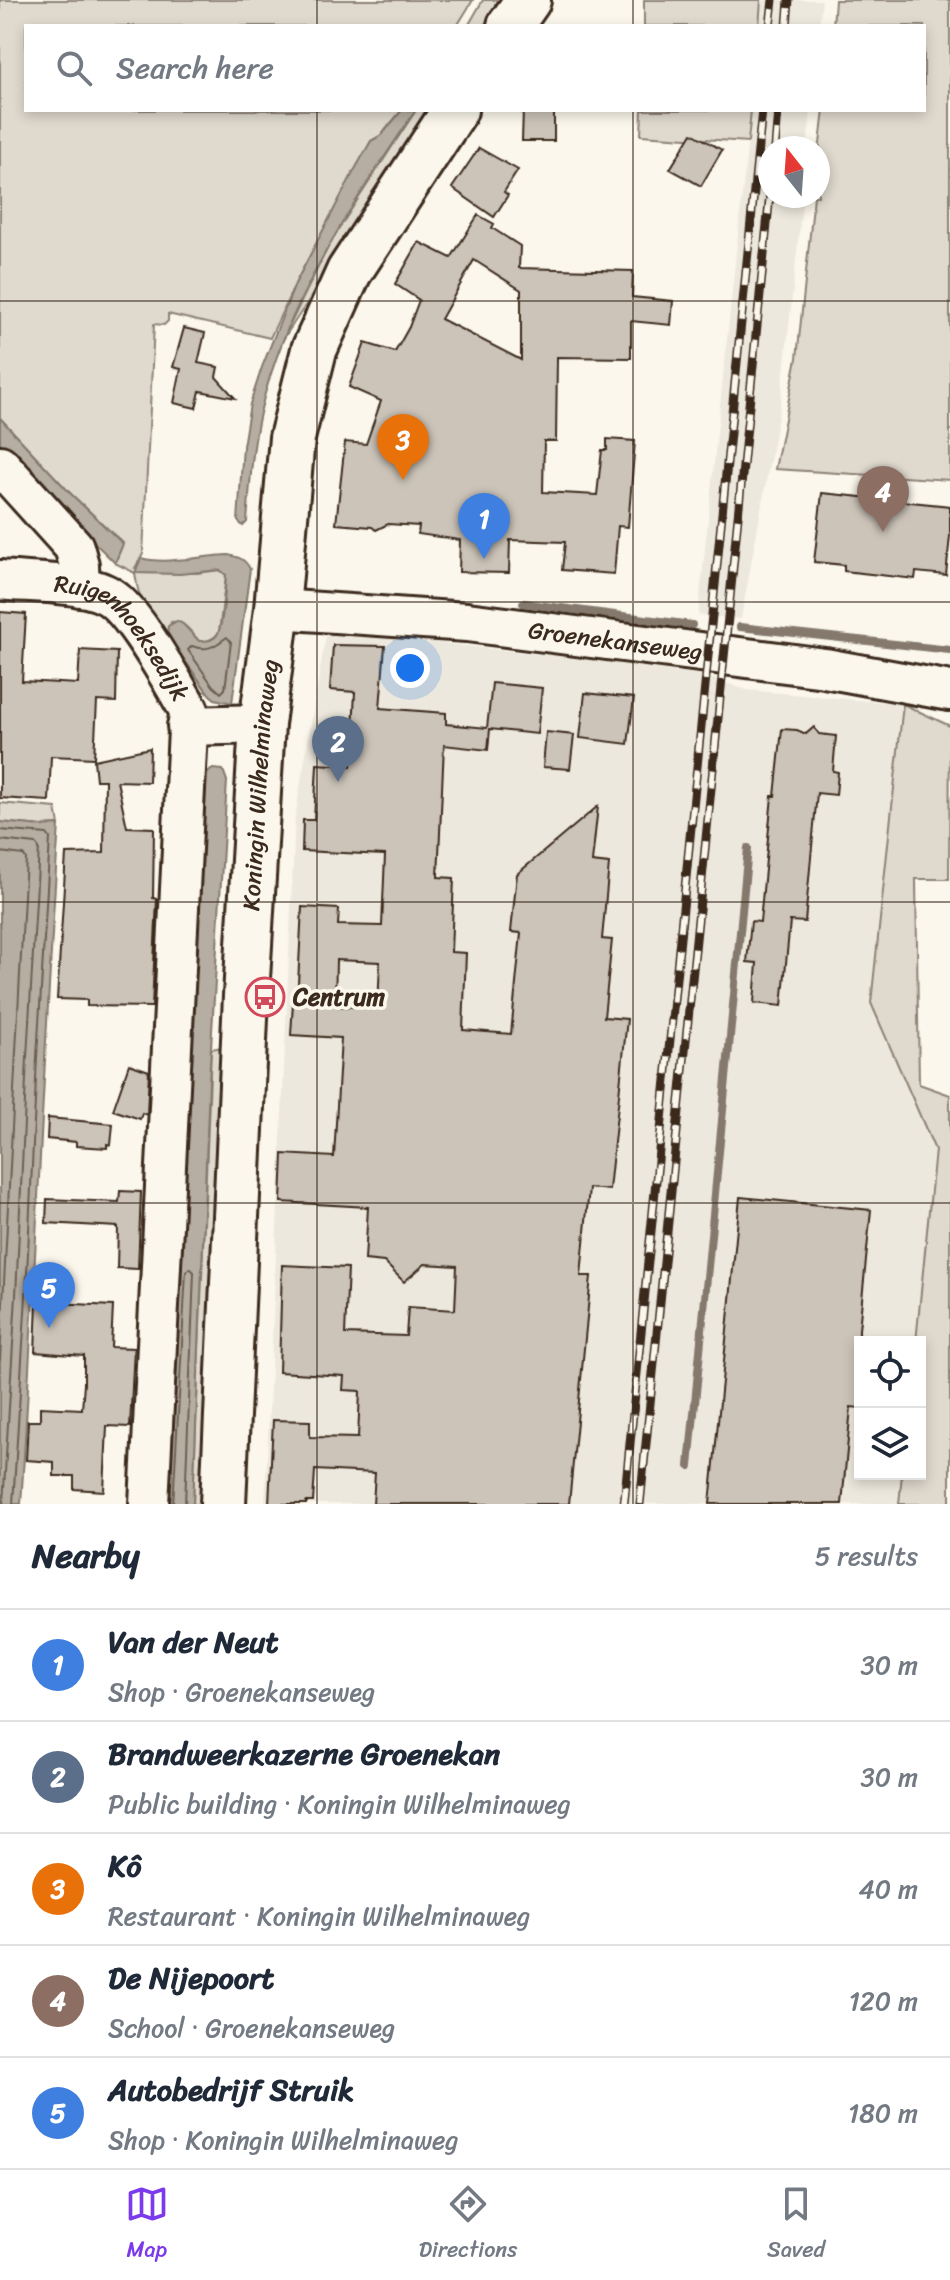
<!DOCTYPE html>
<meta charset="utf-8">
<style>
body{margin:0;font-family:Sriracha,sans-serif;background:#f6f6f7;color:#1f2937}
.controls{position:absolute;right:24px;bottom:24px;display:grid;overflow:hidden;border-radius:0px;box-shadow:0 4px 12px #0003}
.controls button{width:72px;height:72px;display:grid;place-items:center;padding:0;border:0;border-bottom:2px solid #e0e1e3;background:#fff;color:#1f2937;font:40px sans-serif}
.compass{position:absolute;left:758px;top:136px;width:72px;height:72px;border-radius:50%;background:#fff;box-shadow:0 4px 12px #0003;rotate:343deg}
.you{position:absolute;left:410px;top:668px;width:28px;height:28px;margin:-20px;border:6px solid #fff;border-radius:50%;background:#1a73e8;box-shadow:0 0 0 12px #1a73e833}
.badge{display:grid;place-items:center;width:52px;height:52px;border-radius:50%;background:#7c3aed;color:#fff;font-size:26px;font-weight:700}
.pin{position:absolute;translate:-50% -66px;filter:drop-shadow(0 2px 4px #0008)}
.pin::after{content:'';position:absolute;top:42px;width:28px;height:24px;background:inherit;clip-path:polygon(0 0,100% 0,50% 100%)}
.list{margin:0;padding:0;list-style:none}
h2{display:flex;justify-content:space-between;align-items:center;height:104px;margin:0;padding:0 32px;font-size:34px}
h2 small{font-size:26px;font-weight:400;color:#747a83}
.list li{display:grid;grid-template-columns:52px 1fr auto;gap:24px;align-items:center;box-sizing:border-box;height:112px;padding:0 32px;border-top:2px solid #e0e1e3}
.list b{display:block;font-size:30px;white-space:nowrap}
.list p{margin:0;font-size:26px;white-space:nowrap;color:#747a83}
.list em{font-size:26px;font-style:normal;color:#747a83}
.icon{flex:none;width:44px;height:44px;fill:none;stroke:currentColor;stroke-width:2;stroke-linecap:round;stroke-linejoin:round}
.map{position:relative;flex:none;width:950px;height:1504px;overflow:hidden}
.search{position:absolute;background:#fff;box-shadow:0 4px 12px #0003;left:24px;right:24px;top:24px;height:88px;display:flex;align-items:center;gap:20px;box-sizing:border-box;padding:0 28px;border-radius:0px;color:#747a83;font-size:30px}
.sheet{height:664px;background:#fff}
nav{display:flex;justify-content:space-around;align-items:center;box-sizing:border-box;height:112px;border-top:2px solid #e0e1e3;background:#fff;font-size:22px;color:#747a83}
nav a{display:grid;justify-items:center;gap:4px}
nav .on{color:#7c3aed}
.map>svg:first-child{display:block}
.built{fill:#ede8dd}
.green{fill:#dfd9ce;stroke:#8d8276;stroke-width:2}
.water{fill:#b6aea2;stroke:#85796d;stroke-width:2}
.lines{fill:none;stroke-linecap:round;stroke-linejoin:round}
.shore{stroke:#6c5f53;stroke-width:2}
.stream{stroke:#85796d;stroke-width:8}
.building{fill:#ccc4b9;stroke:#3b2a1e;stroke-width:2;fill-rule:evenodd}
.minor-casing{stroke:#3b2a1e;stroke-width:44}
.major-casing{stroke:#3b2a1e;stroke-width:50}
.minor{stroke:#fbf7ec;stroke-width:38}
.major{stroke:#fbf7ec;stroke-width:44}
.rail-casing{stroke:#3b2a1e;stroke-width:9}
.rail{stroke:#fbf7ec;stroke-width:6;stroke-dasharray:18;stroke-linecap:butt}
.grid{fill:none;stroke:#3b2a1e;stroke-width:2;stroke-opacity:0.55}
.labels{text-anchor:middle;stroke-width:7;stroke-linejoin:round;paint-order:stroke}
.street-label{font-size:24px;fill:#3b2a1e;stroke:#fbf7ec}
.poi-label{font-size:24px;font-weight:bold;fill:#3b2a1e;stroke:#fbf7ec;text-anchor:start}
</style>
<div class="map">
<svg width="950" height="1504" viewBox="0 0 950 1504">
<rect width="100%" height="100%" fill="#fbf7ec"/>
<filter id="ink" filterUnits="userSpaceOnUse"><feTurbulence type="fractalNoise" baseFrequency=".0125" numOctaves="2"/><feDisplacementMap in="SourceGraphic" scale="16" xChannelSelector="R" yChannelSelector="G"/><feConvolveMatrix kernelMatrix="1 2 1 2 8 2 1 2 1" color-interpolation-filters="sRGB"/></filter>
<g filter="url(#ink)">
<g class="built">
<polygon points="761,0 822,0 819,26 759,26"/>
<polygon points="751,110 811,110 807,148 770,148 770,196 803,196 781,400 741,619 698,615"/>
<polygon points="337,631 693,672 747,690 903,704 871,1003 935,1150 916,1342 860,1342 860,1474 902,1474 899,1504 265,1504 295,817 326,635"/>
</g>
<g class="green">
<path d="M0,0h473l-16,26h-431v84h376l-21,25 -10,6 -75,141 -26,56 -102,-24v7l-4,4 -10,-1 -11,230 -8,14 62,5 23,-3 6,5 -7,57c-5,7 -10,10 -20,9 -8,-9 -15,-21 -28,-19l-4,14 39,54 -7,9c-25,-39 -59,-79 -64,-126l-20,-10 8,-20 -54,-51 -69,-74z"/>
<polygon points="483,0 505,0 489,26 468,26"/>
<polygon points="644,0 761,0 759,26 644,26"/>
<polygon points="835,0 950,0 950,480 775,469 797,358 814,196 818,196 818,161 824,110 924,110 924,26 833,26"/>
<polygon points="416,110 434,110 282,341 332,239"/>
<polygon points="642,110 751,110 748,142 641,135"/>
<polygon points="903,704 950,726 949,879 916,879 919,1084 950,1095 950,1504 899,1504 902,1474 920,1474 920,1342 916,1342 935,1150 871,1003"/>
<polygon points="0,803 56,808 59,825 42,826 0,822"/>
<polygon points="222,1047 209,1504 193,1504 211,1049"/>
</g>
<g class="water">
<path d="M402,110h14c-63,93 -130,191 -156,303 -8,35 -10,72 -13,109l-4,4 -5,-5 5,-75 7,-42 12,-37 34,-85 58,-111 17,-30 11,-6z"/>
<polygon points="0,418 69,492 123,544 115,563 34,483 0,445"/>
<path d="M228,555c11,2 17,4 22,14l-18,134 -17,-4 -5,-4 -43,-59 1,-10 9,-5 6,3 16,17c7,0 13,0 18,-6 7,-11 8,-46 9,-60l-6,-5 -40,4 -45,-1 6,-15c24,7 61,-2 87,-3z"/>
<polygon points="212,769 223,770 227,781 209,1081 193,1504 165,1504 206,775"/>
<path d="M0,822l42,4 17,-1c-16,226 -23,453 -38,679h-21z"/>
</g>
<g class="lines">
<g class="shore">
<path d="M227,637l4,5 -6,47 -4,4 -8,-7 -25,-36 4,-4c15,6 23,0 35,-9z"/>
<polyline points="0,830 47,834 50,838 37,1057 26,1296 13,1504"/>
<polyline points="0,840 36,844 39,848 27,1057 16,1296 3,1504"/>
<polyline points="0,852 23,855 26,858 0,1360"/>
<polyline points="173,1504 186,1272 190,1268 194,1272 185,1504"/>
</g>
<g class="stream">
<polyline points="523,603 692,625"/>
<polyline points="740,627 950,650"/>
<polyline points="689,1466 748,848"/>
</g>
</g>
<g class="building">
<polygon points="523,110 554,110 554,141 522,141"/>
<polygon points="692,133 722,150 701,186 670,169"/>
<polygon points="479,148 518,170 504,192 508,195 494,217 452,188"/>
<path d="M478,215l16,9 -2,4 28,18 -1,22 114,3 -1,26 41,4 -2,24 -40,-4v37l-74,-1 -1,84h-12l-1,51 54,3 5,-45h5v-11l28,2 -7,86 -10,-1 -4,48 -52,-4 3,-28 -55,-2 -1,33 -50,-1 1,-32 -42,-6 1,-8 -31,-2 -12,6 -4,-3 -36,-3 9,-82 21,2 15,-43 -32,-14 16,-44 30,9 14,-25 10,-27 -24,-16 24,-42 32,16zM474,260l47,30v70l-80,-41z"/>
<polygon points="184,328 205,333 198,363 218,367 216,377 235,398 200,391 196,408 174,403 181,369 173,367"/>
<polygon points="822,493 950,506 950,536 946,575 916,572 915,579 844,571 844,565 814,562"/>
<polygon points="0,612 26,614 22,681 78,684 80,650 117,652 116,702 97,701 94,758 51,756 49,801 0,798"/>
<path d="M333,645l52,1 -5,62 66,5v11l41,4 5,-45 50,5 -5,46 -47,-5 -2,21 -44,-5 -6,132 16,1 -3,74 15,1 -3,77 48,4 10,-101 -10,-1 6,-58 81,-68 -6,56 17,2 -7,75 10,1 -8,77 23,2 -18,171 -20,-2 -8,88h10l-22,228h-196l2,-31 -60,-3 -2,32h-7v2h-37l4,-84 37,1v16l48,1 2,-47 -17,-1 1,-14 -65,-4 3,-107 66,3 -3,66 61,2 2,-29 47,3 2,-44 -32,-2 -21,18 -20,-20 -19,-2 3,-53 -87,-5 2,-48 51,3 7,-119 -50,-3 2,-32h4l5,-96 37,2 -1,16 44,1 3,-71 -83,-4 1,-31h11l3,-56 34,2 4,-74 -25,-2zM336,960l44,2 -2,46 -43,-2z"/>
<polygon points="585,693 634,698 628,744 580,738"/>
<polygon points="814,727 819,734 836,736 833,771 838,772 836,795 817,793 805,922 790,921 782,1006 754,1003 757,963 747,962 751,921 760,922 772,796 775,796 782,729 797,730 806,734"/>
<polygon points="546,732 574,735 570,769 543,767"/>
<polygon points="150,748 149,782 117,781 127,827 154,828 153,898 157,899 152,1007 87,1006 87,1000 57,999 66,854 104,853 105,780 96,780 94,760"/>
<polygon points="129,1064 149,1071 147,1115 142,1113 140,1119 113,1110"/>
<polygon points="48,1118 113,1124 111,1145 107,1144 107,1148 76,1146 76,1142 47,1139"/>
<polygon points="120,1191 141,1192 138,1269 117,1268 118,1227 46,1223 47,1199 119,1202"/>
<polygon points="740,1197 871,1210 859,1330 860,1408 851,1407 842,1504 710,1504"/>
<polygon points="37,1302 113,1306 111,1347 134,1348 130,1427 107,1426 104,1491 74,1489 74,1476 54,1476 54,1462 26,1460 28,1421 40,1421 40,1407 82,1409 84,1384 84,1356 35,1352"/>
</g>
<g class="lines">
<g class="minor-casing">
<g id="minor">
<polyline points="0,465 74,547 79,565 80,587"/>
<path id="s1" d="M0,580c29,3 80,2 105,14 28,13 67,88 84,116l-40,794"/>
<path id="s2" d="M277,609l190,13 358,46 125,23"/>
<polyline points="187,726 262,724"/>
</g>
</g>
<g class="major-casing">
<g id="major">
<polyline points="510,26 528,0"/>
<path id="s3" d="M223,1504l23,-508 16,-272 15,-115 15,-171 22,-88 35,-78 106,-162"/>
</g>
</g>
<use href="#minor" class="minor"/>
<use href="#major" class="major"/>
<g class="rail-casing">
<g id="rail">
<polyline points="770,26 773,0"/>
<polyline points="787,26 789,0"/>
<polyline points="775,148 778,110"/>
<polyline points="624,1504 762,110"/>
<polyline points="640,1504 770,194"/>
</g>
</g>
<use href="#rail" class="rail"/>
</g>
</g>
<path class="grid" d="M317,0v26M633,0v26M317,110v1394M633,110v1394M0,301h950M0,602h950M0,902h950M0,1203h950"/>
<defs>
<g id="bus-ring" transform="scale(2)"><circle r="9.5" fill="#fbf7ec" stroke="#d1495b" stroke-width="1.5"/><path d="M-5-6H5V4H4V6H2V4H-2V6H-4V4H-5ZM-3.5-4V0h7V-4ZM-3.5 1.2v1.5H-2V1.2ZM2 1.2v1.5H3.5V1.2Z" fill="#d1495b"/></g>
</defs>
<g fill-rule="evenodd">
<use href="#bus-ring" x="265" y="997"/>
</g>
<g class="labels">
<g class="street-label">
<text dy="8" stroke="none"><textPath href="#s2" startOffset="340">Groenekanseweg</textPath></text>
<text dy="8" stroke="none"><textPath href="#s1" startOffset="146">Ruigenhoeksedijk</textPath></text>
<text dy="8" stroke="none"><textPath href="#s3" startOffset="720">Koningin Wilhelminaweg</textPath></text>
</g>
<g class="poi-label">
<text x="293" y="1005">Centrum</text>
</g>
</g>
</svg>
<div class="controls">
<button><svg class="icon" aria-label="locate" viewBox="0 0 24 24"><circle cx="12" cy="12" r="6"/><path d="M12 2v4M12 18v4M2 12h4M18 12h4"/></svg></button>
<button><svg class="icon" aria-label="layers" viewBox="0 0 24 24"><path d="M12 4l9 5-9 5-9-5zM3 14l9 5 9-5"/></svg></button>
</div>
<svg class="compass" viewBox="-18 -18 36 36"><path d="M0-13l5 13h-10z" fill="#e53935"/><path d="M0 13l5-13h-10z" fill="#747a83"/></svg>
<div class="you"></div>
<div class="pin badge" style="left:484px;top:559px;background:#3f7fe0">1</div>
<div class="pin badge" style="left:338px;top:782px;background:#5c6f8a">2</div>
<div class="pin badge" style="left:403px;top:480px;background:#e8710a">3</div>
<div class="pin badge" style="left:883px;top:532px;background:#8d6e63">4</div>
<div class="pin badge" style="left:49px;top:1328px;background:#3f7fe0">5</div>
<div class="search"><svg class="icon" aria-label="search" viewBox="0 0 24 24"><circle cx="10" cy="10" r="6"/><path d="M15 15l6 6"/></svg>Search here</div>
</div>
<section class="sheet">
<h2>Nearby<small>5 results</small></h2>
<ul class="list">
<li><span class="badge" style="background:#3f7fe0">1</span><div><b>Van der Neut</b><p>Shop · Groenekanseweg</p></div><em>30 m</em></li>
<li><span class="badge" style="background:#5c6f8a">2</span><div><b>Brandweerkazerne Groenekan</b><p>Public building · Koningin Wilhelminaweg</p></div><em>30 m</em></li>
<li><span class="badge" style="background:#e8710a">3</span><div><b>Kô</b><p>Restaurant · Koningin Wilhelminaweg</p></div><em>40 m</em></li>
<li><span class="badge" style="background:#8d6e63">4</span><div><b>De Nijepoort</b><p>School · Groenekanseweg</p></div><em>120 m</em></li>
<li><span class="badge" style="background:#3f7fe0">5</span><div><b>Autobedrijf Struik</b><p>Shop · Koningin Wilhelminaweg</p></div><em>180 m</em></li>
</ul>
</section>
<nav>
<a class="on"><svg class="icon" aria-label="map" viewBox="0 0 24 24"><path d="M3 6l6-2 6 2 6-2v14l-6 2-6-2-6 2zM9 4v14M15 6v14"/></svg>Map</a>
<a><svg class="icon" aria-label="directions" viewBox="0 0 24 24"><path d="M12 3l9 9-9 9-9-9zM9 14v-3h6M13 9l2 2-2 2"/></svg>Directions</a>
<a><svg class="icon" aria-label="saved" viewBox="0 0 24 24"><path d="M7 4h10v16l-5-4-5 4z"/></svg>Saved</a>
</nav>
